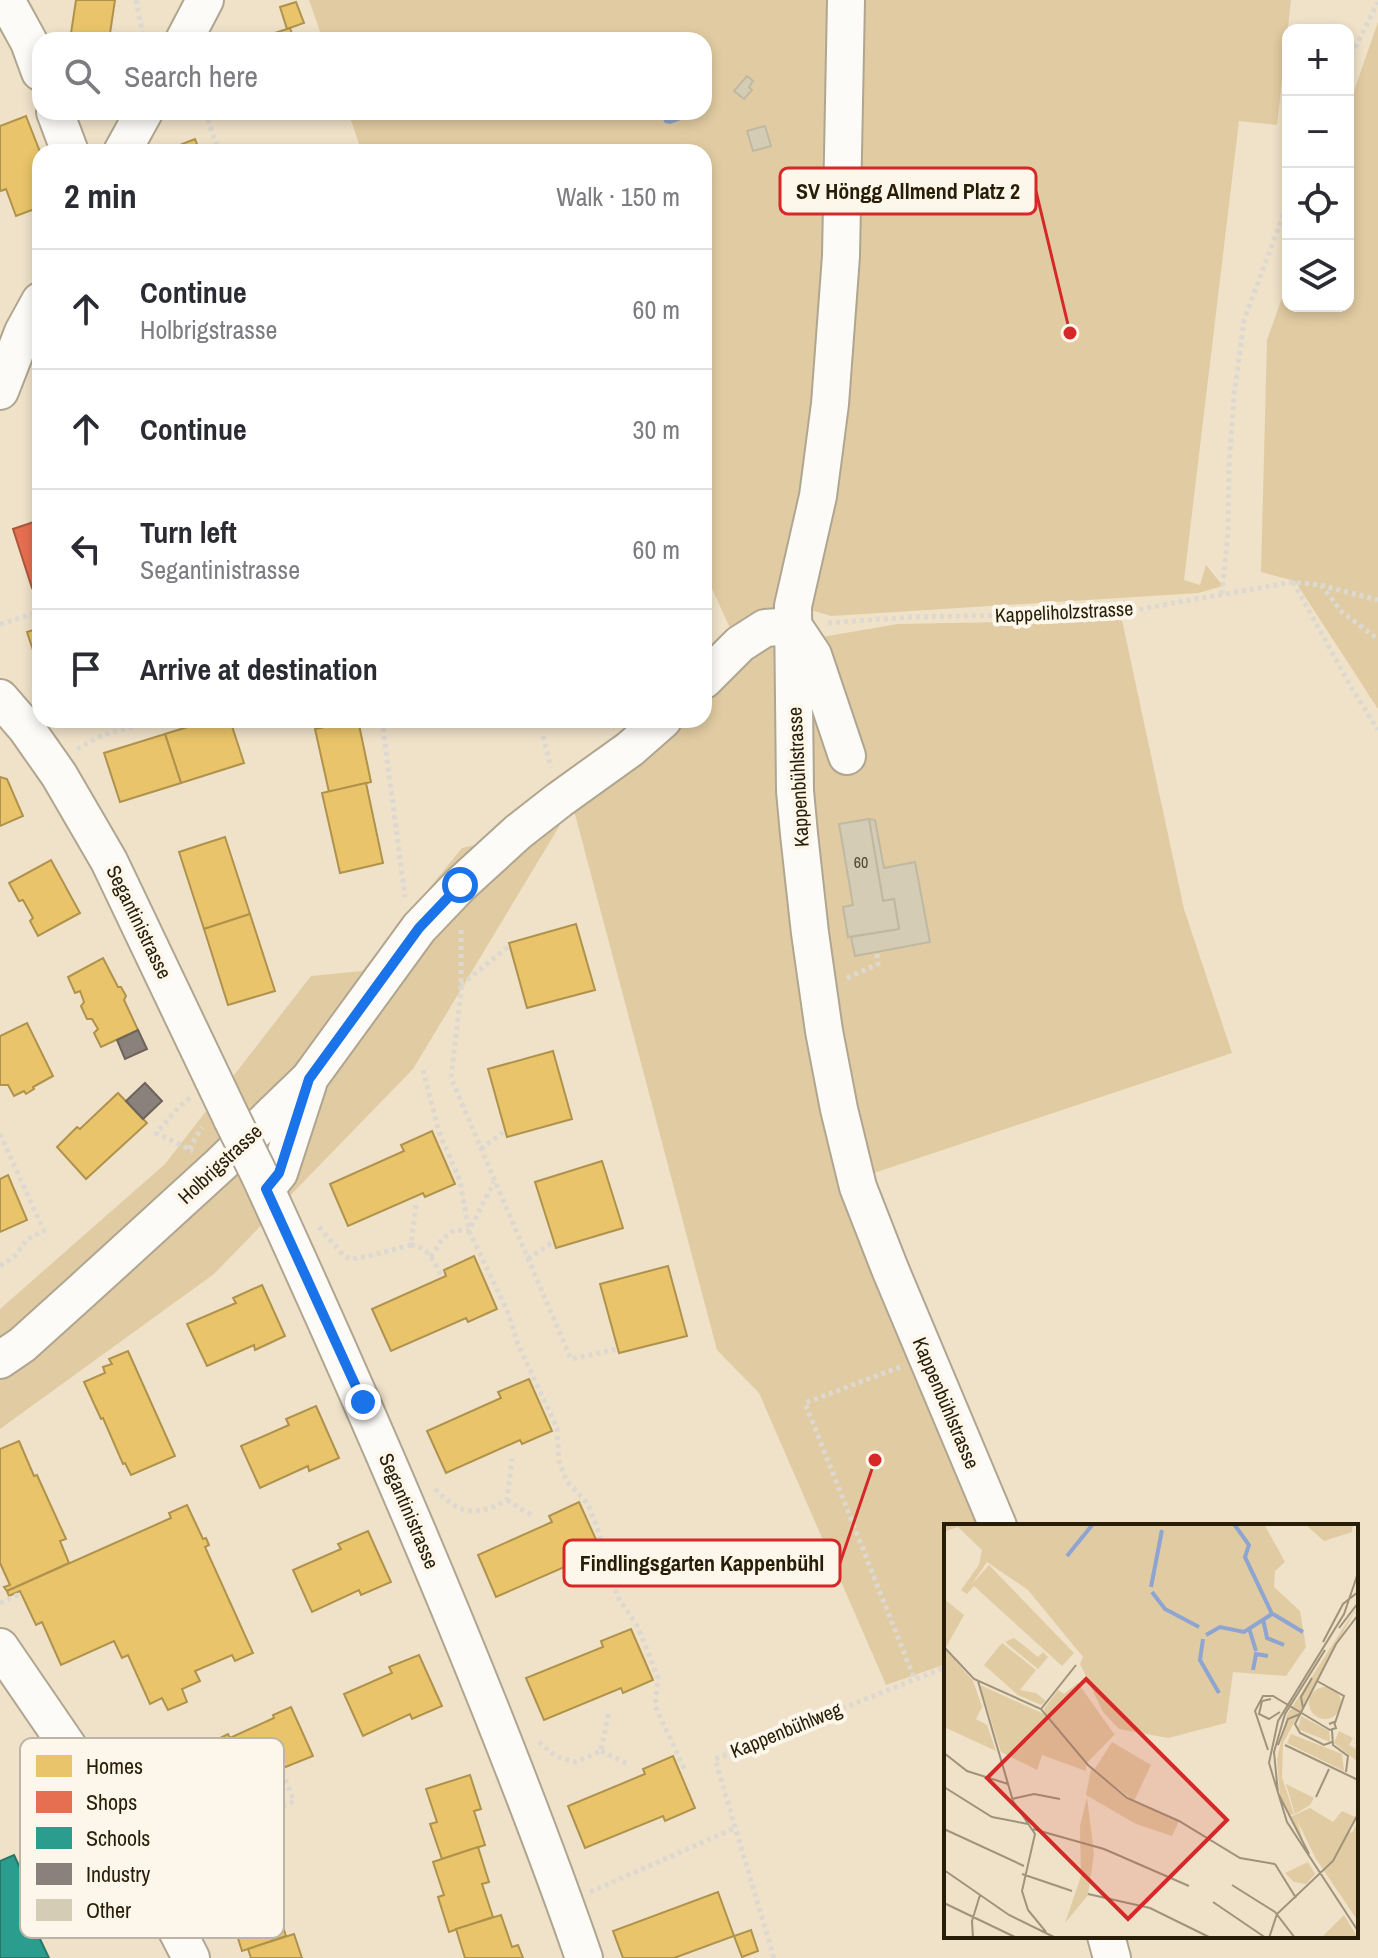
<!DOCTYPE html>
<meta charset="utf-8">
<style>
body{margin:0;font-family:"Archivo Narrow",sans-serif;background:#f2f2f3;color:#2b2b33}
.controls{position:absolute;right:24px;top:24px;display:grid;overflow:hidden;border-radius:16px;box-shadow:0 4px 12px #0003}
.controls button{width:72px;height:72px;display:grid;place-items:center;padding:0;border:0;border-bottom:2px solid #e1e1e2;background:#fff;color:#2b2b33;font:40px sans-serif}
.stop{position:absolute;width:24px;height:24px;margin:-18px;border:6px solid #1a73e8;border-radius:50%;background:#fff}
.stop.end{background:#1a73e8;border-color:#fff;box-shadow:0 2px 8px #0008}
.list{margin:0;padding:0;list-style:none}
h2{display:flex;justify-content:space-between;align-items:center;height:104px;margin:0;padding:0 32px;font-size:34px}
h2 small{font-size:26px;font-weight:400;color:#7c7c81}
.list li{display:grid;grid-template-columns:52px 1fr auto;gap:24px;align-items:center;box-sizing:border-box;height:120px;padding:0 32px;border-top:2px solid #e1e1e2}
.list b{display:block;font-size:30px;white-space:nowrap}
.list p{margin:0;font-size:26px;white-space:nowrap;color:#7c7c81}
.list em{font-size:26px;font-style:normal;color:#7c7c81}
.icon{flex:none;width:44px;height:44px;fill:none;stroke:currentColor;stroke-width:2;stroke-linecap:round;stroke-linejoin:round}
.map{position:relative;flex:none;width:1378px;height:1958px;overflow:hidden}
.search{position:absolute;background:#fff;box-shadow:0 4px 12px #0003;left:32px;top:32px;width:680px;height:88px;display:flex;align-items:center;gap:20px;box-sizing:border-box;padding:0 28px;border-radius:24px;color:#7c7c81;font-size:30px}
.panel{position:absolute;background:#fff;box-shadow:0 4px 12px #0003;left:32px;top:144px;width:680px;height:584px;border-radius:24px}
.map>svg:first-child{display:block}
.green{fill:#e1cba2}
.water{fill:#8ea4d1}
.homes{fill:#e9c46a;stroke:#af924c;stroke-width:2}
.shops{fill:#e76f51;stroke:#ae563b;stroke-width:2}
.schools{fill:#2a9d8f;stroke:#297766;stroke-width:2}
.industry{fill:#8a817c;stroke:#6d6359;stroke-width:2}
.building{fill:#d4ccb5;stroke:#c0b9a2;stroke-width:2}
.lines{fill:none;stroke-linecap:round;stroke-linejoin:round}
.minor-casing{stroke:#b0a690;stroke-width:40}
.path{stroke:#ddd9d0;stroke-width:5;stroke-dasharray:4 4;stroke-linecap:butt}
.minor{stroke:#fdfbf7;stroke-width:36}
.minor-bridge-casing{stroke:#b0a690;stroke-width:40;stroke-linecap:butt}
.minor-bridge{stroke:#fdfbf7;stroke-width:36}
.route{stroke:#1a73e8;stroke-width:10}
.labels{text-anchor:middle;stroke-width:8;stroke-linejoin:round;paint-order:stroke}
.number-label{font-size:16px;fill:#544a34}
.street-label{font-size:20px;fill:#281d07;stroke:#fcf6eb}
.inset-river{fill:none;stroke:#8ea4d1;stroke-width:4}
.inset-road{fill:none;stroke:#9f937b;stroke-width:2}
.view{fill:#d62828;fill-opacity:0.15;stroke:#d62828;stroke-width:4}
.inset-edge{fill:none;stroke:#281d07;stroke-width:4}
.key{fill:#fcf6eb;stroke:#bcb5a7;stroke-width:2}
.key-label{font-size:22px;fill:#281d07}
.leader{fill:none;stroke:#d62828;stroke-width:3}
.callout-dot{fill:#d62828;stroke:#fcf6eb;stroke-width:3}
.callout{fill:#fcf6eb;stroke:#d62828;stroke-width:3}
.callout-label{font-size:22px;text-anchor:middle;font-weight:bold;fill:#281d07}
</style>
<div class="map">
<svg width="1378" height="1958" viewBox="0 0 1378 1958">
<rect width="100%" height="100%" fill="#efe2c9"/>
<g class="green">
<polygon points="309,0 842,0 825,406 776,605 735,639 704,571 704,152 362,152 348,112 704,112 704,40 323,40"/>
<polygon points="854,0 1291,0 1277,125 1239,121 1184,580 1200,585 1206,565 1223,586 1198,593 831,616 811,610 810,577"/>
<polygon points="1378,22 1378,709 1295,581 1261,572 1267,340 1288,281 1288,306 1348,306 1348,108"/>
<polygon points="1122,620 1184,909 1232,1053 862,1177 828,998 801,680 822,637 898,624"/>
<polygon points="764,643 777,648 811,991 990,1526 946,1526 946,1664 886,1685 759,1393 717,1350 571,799 674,720 704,720 704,690"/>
<polygon points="560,825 413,1069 214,1274 0,1429 0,1309 165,1164 311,976 362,971 462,848"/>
</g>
<polygon class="water" points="659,112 696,112 694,115 670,124 665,123"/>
<g class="homes">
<polygon points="76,0 115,0 109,40 70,40"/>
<polygon points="296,2 304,23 287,29 280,7"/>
<polygon points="290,28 294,40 253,40 287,29"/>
<polygon points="110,35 126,37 126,40 109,40"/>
<polygon points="26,116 40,152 40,207 16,216 6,189 1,191 0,189 0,126"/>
<polygon points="195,139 200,152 185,152 182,144"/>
<polygon points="40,628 40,671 27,632"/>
<polygon points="210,720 230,720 244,763 181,783 165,734"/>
<polygon points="358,720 371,782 329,792 315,729"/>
<polygon points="165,734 181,783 120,802 104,753"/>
<polygon points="0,777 7,779 23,816 0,826"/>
<polygon points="366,783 383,863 340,873 322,793"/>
<polygon points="225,837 250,914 204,929 179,852"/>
<polygon points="51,860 80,913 38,936 30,921 33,918 23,900 19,901 9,883"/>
<polygon points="250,914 275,991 228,1005 204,929"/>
<polygon points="576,924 595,990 527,1008 509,943"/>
<polygon points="103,958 118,987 121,987 126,996 124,1000 138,1030 101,1047 94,1033 98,1029 92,1019 87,1019 81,1006 84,1002 80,991 75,993 68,977"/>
<polygon points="27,1023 53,1076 33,1087 34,1089 26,1094 24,1091 14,1096 8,1085 0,1085 0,1036"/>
<polygon points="553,1051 572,1119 507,1137 488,1069"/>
<polygon points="118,1093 147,1123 86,1179 57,1147 77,1127 80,1129"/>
<polygon points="432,1131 455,1184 425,1197 423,1193 348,1226 330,1184 404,1151 401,1145"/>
<polygon points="602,1161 623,1228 556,1248 535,1182"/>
<polygon points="8,1175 27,1220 0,1232 0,1179"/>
<polygon points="474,1256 497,1309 468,1322 466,1318 391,1351 372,1309 446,1276 444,1270"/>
<polygon points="668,1266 687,1336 619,1353 600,1284"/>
<polygon points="262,1285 285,1336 255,1350 254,1345 207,1366 187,1324 236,1303 233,1298"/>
<polygon points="128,1351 175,1456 131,1475 125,1463 123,1464 103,1418 101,1419 84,1382 105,1373 103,1367 112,1364 109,1359"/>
<polygon points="529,1379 552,1431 522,1444 520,1440 446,1473 427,1431 501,1398 498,1392"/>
<polygon points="316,1406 339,1458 309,1471 308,1466 260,1488 241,1446 289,1425 286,1419"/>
<polygon points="19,1441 34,1476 37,1475 66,1539 60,1541 69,1563 7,1591 4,1587 10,1585 0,1563 0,1449"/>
<polygon points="579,1502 603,1555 573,1568 571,1564 496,1597 478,1555 552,1522 549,1516"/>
<polygon points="187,1505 203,1539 206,1538 209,1545 205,1547 253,1653 235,1661 232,1655 195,1671 200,1681 182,1689 187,1702 168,1710 162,1698 150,1704 128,1655 122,1658 114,1641 61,1665 42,1622 36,1625 20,1591 9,1596 7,1591 171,1518 169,1513"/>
<polygon points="368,1531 391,1582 361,1595 359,1590 312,1612 293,1570 341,1549 338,1544"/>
<polygon points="631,1629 653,1680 623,1693 621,1688 544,1720 526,1678 603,1647 601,1641"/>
<polygon points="419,1655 442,1706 412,1719 410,1714 363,1736 344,1694 392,1673 389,1667"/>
<polygon points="291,1707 313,1756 283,1768 283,1766 273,1771 275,1775 264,1780 263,1776 236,1791 214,1741 228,1734 230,1738 274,1718 273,1715"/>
<polygon points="673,1756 695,1808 665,1821 663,1816 585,1848 568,1806 645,1774 643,1769"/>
<polygon points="470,1775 481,1809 474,1811 485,1845 442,1859 430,1824 437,1822 426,1789"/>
<polygon points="478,1847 489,1882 482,1884 493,1917 449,1932 438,1897 444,1895 433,1862"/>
<polygon points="256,1870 267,1904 275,1902 286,1936 242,1951 232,1919 224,1922 212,1885"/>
<polygon points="718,1892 734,1936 674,1958 623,1958 613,1931"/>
<polygon points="501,1915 512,1947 518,1945 523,1958 465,1958 456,1929"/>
<polygon points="751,1930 758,1951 742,1957 734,1936"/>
<polygon points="294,1934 302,1958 251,1958 248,1949"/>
</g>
<polygon class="shops" points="40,520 40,585 32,588 13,529"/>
<polygon class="schools" points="14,1855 34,1898 23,1903 49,1958 0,1958 0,1861"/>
<g class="industry">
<polygon points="138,1030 147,1049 125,1059 117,1040"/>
<polygon points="145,1083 162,1101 143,1119 126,1101"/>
</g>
<g class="building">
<polygon points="747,76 753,81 749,87 752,90 744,99 734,91"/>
<polygon points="765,126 771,146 753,151 747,131"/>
<polygon points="869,819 875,820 884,868 915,862 930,942 855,956 851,937 899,929 894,899 883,901"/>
<polygon points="869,819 883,901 894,899 899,929 848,937 843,907 853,905 839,824"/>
</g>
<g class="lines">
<g class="minor-casing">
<g id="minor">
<polyline points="6,0 29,42 40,72"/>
<polyline points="846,0 841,256 830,404 818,496 793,606 795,791 799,834 810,933 824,1031 839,1109 858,1187 890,1269 998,1526"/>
<polyline points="184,40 205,0"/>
<polyline points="55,112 70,152"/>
<polyline points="122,152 144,112"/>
<polyline points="0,391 23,332 40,301"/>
<polyline points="797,631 813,655 847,756"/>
<polyline points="704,680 740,644 765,628 794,626"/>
<polyline points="0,698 26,728 59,775 109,861 232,1119"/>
<path d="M259,1174c81,176 159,354 231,534 33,83 65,166 94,250"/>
<polyline points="266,1189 279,1173 308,1084"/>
<polyline points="0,1360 22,1345 83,1290 221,1164 309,1079 419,928 460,885 518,832 559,800 630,749 663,720"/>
<polyline points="0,1647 93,1783 149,1876 191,1958"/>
<polyline points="1106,1936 1112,1958"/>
</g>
</g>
<g class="path">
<polyline points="136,0 144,40"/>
<polyline points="1348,62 1378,2"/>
<polyline points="205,112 219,152"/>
<polyline points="1293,582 1354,692 1378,730"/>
<polyline points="1321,585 1342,612 1378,639"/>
<polyline points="1222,594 1228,533 1229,467 1234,396 1244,320 1288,202"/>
<polyline points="828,623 912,617 1118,613 1293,582 1320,585 1378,600"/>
<polyline points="0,624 40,612"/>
<polyline points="382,720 405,897"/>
<polyline points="543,736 551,768"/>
<polyline points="77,749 103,735 156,720"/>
<polyline points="461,930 461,991 451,1078 571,1359 618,1349"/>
<polyline points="847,978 878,964 877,952"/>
<polyline points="461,985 509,946"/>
<polyline points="423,1070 439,1132 460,1181 469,1231 507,1310 518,1344 557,1428 559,1461 566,1480 588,1504 608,1557 617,1596 638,1627 658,1678 655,1706 686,1772"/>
<polyline points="190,1098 180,1106 156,1133 193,1151"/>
<polyline points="0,1134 44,1231 27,1239 15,1256 0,1266"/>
<polyline points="189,1149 202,1127"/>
<polyline points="481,1149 505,1131"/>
<polyline points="319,1227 344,1256 350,1259 369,1256 411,1245 416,1205"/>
<path d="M411,1245c17,1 25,19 31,33"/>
<polyline points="431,1257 442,1239 455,1230 469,1231 494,1182"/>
<polyline points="528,1259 554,1241"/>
<polyline points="900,1367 805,1403 914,1678"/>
<path d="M435,1489c24,26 42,28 72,11l5,-41"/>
<polyline points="507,1500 531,1515"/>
<polyline points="0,1603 22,1593"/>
<polyline points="539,1742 557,1757 576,1762 601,1751 609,1711"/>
<polyline points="601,1751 628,1764"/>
<polyline points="175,1860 294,1801 285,1779"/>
<polyline points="181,1871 228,1848 237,1846 244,1850"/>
<polyline points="590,1892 735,1828"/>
<polyline points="774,1958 715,1759 946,1667"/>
</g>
<use href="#minor" class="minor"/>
<g class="minor-bridge-casing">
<polyline id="minor-bridge" points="232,1119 259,1174"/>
</g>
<use href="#minor-bridge" class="minor-bridge"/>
</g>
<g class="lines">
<polyline class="route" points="363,1402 266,1189 279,1173 309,1079 419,928 460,885"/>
</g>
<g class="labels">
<g class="number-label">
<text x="861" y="868">60</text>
</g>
<g class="street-label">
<text transform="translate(1064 612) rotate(-3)" y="7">Kappeliholzstrasse</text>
<text transform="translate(798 777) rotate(-93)" y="7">Kappenbühlstrasse</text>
<text transform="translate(139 922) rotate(64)" y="7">Segantinistrasse</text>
<text transform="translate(220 1164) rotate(-43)" y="7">Holbrigstrasse</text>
<text transform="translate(946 1403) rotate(67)" y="7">Kappenbühlstrasse</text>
<text transform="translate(409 1511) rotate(67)" y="7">Segantinistrasse</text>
<text transform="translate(786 1730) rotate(-22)" y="7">Kappenbühlweg</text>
</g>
</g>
<g transform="translate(944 1524)">
<rect width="414" height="414" fill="#efe2c9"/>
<path d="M0,0h320l21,38 -10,9 -1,16 26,24 6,36 -20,29 -53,-4 -7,51 -58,15 -49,-9 -16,-17 -23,-48 3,-7 -55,-67 -41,-28 -15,22 17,-19 85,88 -12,13 -88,-80 -7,8 -6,-4 18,-25 3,-15 -24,-23 -14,5zM361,0h48l-1,8 -28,9zM0,75l20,16 -18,32 -2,-2zM414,81l-75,138 -1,34 12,37 -5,1 -9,-20 -3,-36 10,-44zM70,114l24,19 5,-5 5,5 -10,12 -33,-27zM58,119l34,27 -16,20 16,3 10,8 -5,4 -23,-10 -34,-30zM0,124l29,33 9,26 -6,12 11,6 9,26 -52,-24zM134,159l36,51 3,-2 -31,32v7l-44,-16 -5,15 -36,-18 -21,-67 66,30 -2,-6 14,-19 6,4zM365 179a16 16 0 1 1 32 0a16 16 0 1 1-32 0ZM357,192l28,15 1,11 -32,-13zM395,207l14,7 -4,7 9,5v12l-24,-19zM347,210l51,20 2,17 -57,-28zM168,218l39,23 -17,36 -40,-31zM147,245l36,30 52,22 -7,15 -36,-12 -50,-29zM342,260l28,14 -4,7 -15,9zM143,273l7,57 -6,41 -23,28 16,-47 -1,-50zM366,284l23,14 9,-11 13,6 -7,14 4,2 6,-11v99l-42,-62 -19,-39 6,20 -13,-23zM364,338l7,12 -9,10 -12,-2 -9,-9zM400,391l14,23h-37z" fill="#e1cba2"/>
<path class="inset-river" d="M123,32l26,-32M207,63l11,-57M208,68l13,17 34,18M329,90l30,18M319,95l4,19 17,7M305,104l7,23M262,111l14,-8 24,5 28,-18 -27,-57 4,-12 -15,-21M259,115l-3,21 19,33M309,146l3,-16 12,2"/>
<path class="inset-road" d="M414,49l-14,41 -66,107 -9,42 18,59 71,109M395,104l19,-25M379,118l20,-38 15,-12M0,123l30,32 67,30 47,56 39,33 52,23 61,37 35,6M34,157l35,120 22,33 -13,57 6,19 18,22M373,157l27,15 -9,27M327,175l-9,2 -3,13 10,5 11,-7M359,184l-2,-11 11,-19M97,185l35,-44M388,206l1,15 15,11 -2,16M388,218l-8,3 -24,-12 -5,-9 41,-80 22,-29M334,221l10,-26 12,-5M341,221l73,35M324,226l-13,-39 8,-15h10l57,34 6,-2 -2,-6 -5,2M0,229l23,18 41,13M0,263l48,30 36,7M372,273l13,-28M68,275l22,-5 26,5M0,305l80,37M89,305l71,20 85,37M365,330l-31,-61 -4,-41 11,-38 40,-64M331,340l21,34M0,346l65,45 47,23M78,350l50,17M288,361l43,27 20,26M144,370l62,14 61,30M269,378l53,36M0,379l73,35M29,414l-1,-17 8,-26M325,414l8,-24 56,-53 25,-47"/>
<path class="view" d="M142,155l141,141 -99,99 -141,-141z"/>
<rect width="414" height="414" class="inset-edge"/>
</g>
<rect x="20" y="1738" width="264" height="200" rx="12" class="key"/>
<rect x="36" y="1755" width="36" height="22" fill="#e9c46a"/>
<rect x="36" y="1791" width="36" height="22" fill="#e76f51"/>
<rect x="36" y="1827" width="36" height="22" fill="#2a9d8f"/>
<rect x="36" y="1863" width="36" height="22" fill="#8a817c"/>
<rect x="36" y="1899" width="36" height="22" fill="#d4ccb5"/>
<g class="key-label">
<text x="86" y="1774">Homes</text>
<text x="86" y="1810">Shops</text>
<text x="86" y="1846">Schools</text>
<text x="86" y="1882">Industry</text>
<text x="86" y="1918">Other</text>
</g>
<path class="leader" d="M1070 333L1036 191M875 1460L840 1563"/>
<g class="callout-dot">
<circle cx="1070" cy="333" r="8"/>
<circle cx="875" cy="1460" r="8"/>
</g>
<g class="callout">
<rect x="780" y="168" width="256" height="46" rx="8"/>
<rect x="564" y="1540" width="276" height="46" rx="8"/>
</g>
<g class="callout-label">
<text x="908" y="199">SV Höngg Allmend Platz 2</text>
<text x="702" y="1571">Findlingsgarten Kappenbühl</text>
</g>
</svg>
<div class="controls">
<button>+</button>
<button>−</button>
<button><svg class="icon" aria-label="locate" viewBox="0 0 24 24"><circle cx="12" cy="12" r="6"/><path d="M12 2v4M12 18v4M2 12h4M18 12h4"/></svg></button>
<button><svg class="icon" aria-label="layers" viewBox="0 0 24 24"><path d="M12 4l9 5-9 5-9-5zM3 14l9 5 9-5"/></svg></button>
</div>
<div class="stop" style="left:460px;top:885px"></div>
<div class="stop end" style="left:363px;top:1402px"></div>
<div class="search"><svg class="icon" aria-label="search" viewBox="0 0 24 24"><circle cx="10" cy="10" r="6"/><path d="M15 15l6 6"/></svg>Search here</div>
<section class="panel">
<h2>2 min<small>Walk · 150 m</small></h2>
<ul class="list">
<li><svg class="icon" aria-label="ahead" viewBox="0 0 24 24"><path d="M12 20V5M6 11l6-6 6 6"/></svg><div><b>Continue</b><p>Holbrigstrasse</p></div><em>60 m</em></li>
<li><svg class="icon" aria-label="ahead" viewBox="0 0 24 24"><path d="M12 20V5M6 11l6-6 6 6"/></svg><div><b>Continue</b></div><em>30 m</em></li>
<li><svg class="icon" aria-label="left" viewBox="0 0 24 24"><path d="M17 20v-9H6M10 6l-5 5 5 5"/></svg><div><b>Turn left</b><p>Segantinistrasse</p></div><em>60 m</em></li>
<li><svg class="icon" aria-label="arrive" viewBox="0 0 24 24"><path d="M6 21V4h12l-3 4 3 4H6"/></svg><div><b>Arrive at destination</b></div></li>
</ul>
</section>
</div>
